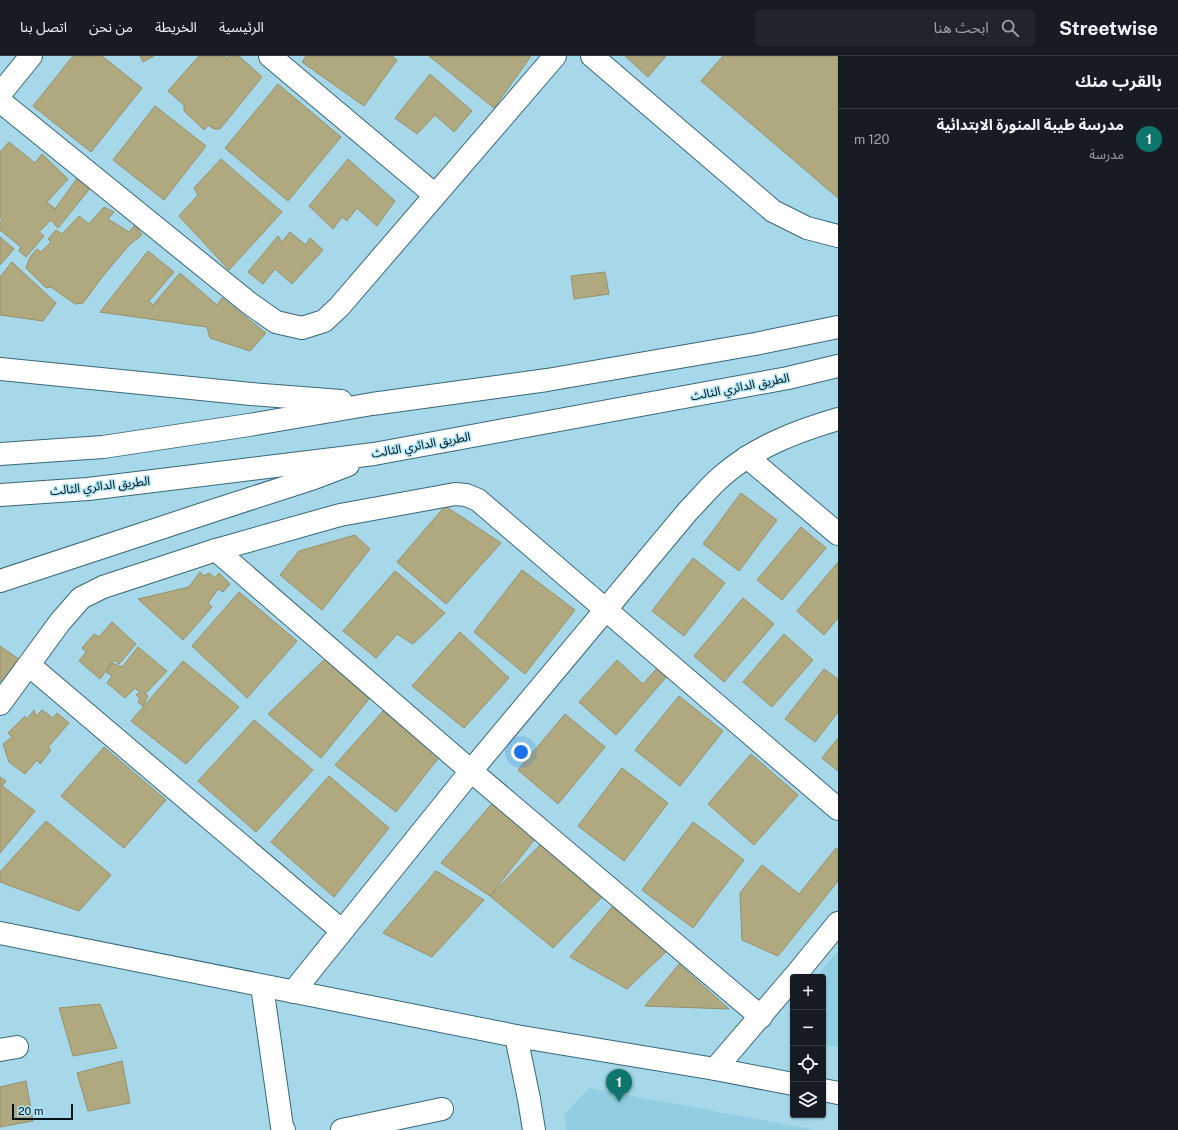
<!DOCTYPE html>
<html lang="ar">
<meta charset="utf-8">
<style>
body{margin:0;font-family:"Public Sans","Noto Sans Arabic",sans-serif;background:#20242c;color:#f1f3f6;direction:rtl}
.controls{position:absolute;right:12px;bottom:12px;display:grid;overflow:hidden;border-radius:4px;box-shadow:0 1px 3px #0004}
.controls button{width:36px;height:36px;display:grid;place-items:center;padding:0;border:0;border-bottom:1px solid #363941;background:#171b24;color:#f1f3f6;font:20px sans-serif}
.scale{position:absolute;left:12px;bottom:10px;width:61px;box-sizing:border-box;padding-left:4px;border:2px solid #03151b;border-top:0;font-size:11px;line-height:14px;white-space:nowrap;color:#03151b;-webkit-text-stroke:3px #b2e6f6;paint-order:stroke}
.you{position:absolute;left:521px;top:696px;width:14px;height:14px;margin:-10px;border:3px solid #fff;border-radius:50%;background:#1a73e8;box-shadow:0 0 0 6px #1a73e833}
.badge{display:grid;place-items:center;width:26px;height:26px;border-radius:50%;background:#0f766e;color:#fff;font-size:13px;font-weight:700}
.pin{position:absolute;translate:-50% -33px;filter:drop-shadow(0 1px 2px #0008)}
.pin::after{content:'';position:absolute;top:21px;width:14px;height:12px;background:inherit;clip-path:polygon(0 0,100% 0,50% 100%)}
.list{margin:0;padding:0;list-style:none}
h2{display:flex;justify-content:space-between;align-items:center;height:52px;margin:0;padding:0 16px;font-size:17px}
h2 small{font-size:13px;font-weight:400;color:#9ea1a6}
.list li{display:grid;grid-template-columns:26px 1fr auto;gap:12px;align-items:center;box-sizing:border-box;height:60px;padding:0 16px;border-top:1px solid #363941}
.list b{display:block;font-size:15px;white-space:nowrap}
.list p{margin:0;font-size:13px;white-space:nowrap;color:#9ea1a6}
.list em{font-size:13px;font-style:normal;color:#9ea1a6}
.icon{flex:none;width:22px;height:22px;fill:none;stroke:currentColor;stroke-width:2;stroke-linecap:round;stroke-linejoin:round}
.map{position:relative;flex:none;width:838px;height:1074px;overflow:hidden;direction:ltr}
header{display:flex;align-items:center;gap:24px;box-sizing:border-box;height:56px;padding:0 20px;background:#171b24;border-bottom:1px solid #363941}
header strong{font-size:19px}
nav{display:flex;gap:22px;margin-inline-start:auto;font-size:14px}
.search{width:280px;height:36px;background:#20242c;display:flex;align-items:center;gap:10px;box-sizing:border-box;padding:0 14px;border-radius:4px;color:#9ea1a6;font-size:15px}
main{display:flex}
aside{flex:1;background:#171b24}
.map>svg:first-child{display:block}
.built{fill:#91cee1}
.building{fill:#b0a980;stroke:#979068}
.lines{fill:none;stroke-linecap:round;stroke-linejoin:round}
.minor-casing{stroke:#386877;stroke-width:24}
.tertiary-casing{stroke:#386877;stroke-width:24}
.trunk-casing{stroke:#386877;stroke-width:24}
.minor{stroke:#fff;stroke-width:22}
.tertiary{stroke:#fff;stroke-width:22}
.trunk{stroke:#fff;stroke-width:22}
.labels{text-anchor:middle;stroke-width:3;stroke-linejoin:round;paint-order:stroke}
.street-label{font-size:12px;fill:#03151b;stroke:#b2e6f6}
</style>
<header>
<strong>Streetwise</strong>
<div class="search"><svg class="icon" aria-label="search" viewBox="0 0 24 24"><circle cx="10" cy="10" r="6"/><path d="M15 15l6 6"/></svg>ابحث هنا</div>
<nav><a>الرئيسية</a><a>الخريطة</a><a>من نحن</a><a>اتصل بنا</a></nav>
</header>
<main>
<aside>
<h2>بالقرب منك<small></small></h2>
<ul class="list">
<li><span class="badge">1</span><div><b>مدرسة طيبة المنورة الابتدائية</b><p>مدرسة</p></div><em>120 m</em></li>
</ul>
</aside>
<div class="map">
<svg width="838" height="1074" viewBox="0 0 838 1074">
<rect width="100%" height="100%" fill="#a6d8e9"/>
<g class="built">
<polygon points="838,895 838,991 825,989 823,987 823,921 816,921"/>
<polygon points="589,1032 816,1074 567,1074 564,1059"/>
</g>
<g class="building">
<polygon points="73,0 102,0 142,32 91,96 33,50"/>
<polygon points="140,0 154,0 143,6"/>
<polygon points="199,0 224,0 227,2 229,0 239,0 262,21 220,73 214,73 208,69 204,74 184,55 184,49 168,35"/>
<polygon points="306,0 392,0 397,4 364,50 302,6"/>
<polygon points="429,0 531,0 494,52"/>
<polygon points="625,0 666,0 648,21"/>
<polygon points="723,0 838,0 838,142 701,25"/>
<polygon points="430,18 472,55 454,76 435,59 417,78 395,62"/>
<polygon points="278,28 341,81 288,145 225,92"/>
<polygon points="155,50 206,90 164,144 113,104"/>
<polygon points="9,86 35,107 42,98 68,123 47,146 55,153 78,121 91,131 58,172 51,164 39,176 44,180 26,201 19,195 21,191 0,174 0,168 2,164 0,162 0,96"/>
<polygon points="221,103 282,156 229,214 179,160 198,139 194,132"/>
<polygon points="348,103 395,145 377,170 357,152 347,165 342,161 333,173 309,150"/>
<polygon points="104,151 114,156 108,163 129,176 135,169 142,179 130,188 103,220 83,247 75,248 51,231 46,232 26,212 30,201 37,193 41,196 51,186 48,183 56,174 62,178 79,160 89,168"/>
<polygon points="290,176 306,189 310,182 323,194 292,228 275,213 263,228 248,216 278,180 282,186"/>
<polygon points="0,181 14,193 0,209"/>
<polygon points="148,195 174,216 149,245 153,249 180,217 217,249 222,242 266,277 250,295 210,282 207,271 100,256"/>
<polygon points="12,206 56,247 43,265 0,259 0,221"/>
<polygon points="605,216 609,238 574,243 571,220"/>
<polygon points="741,437 777,464 739,515 703,488"/>
<polygon points="445,450 501,487 446,548 397,506"/>
<polygon points="801,471 826,492 782,544 757,524"/>
<polygon points="355,479 370,493 322,554 280,519 299,495"/>
<polygon points="693,502 725,527 684,580 652,555"/>
<polygon points="838,506 838,562 824,579 797,555"/>
<polygon points="522,514 575,554 525,618 474,576"/>
<polygon points="395,515 445,557 413,588 397,578 376,602 343,575"/>
<polygon points="200,516 204,520 209,517 215,522 219,517 230,528 223,536 218,533 208,547 212,551 183,584 138,543 189,531"/>
<polygon points="239,536 297,585 247,642 192,590"/>
<polygon points="743,542 774,568 724,626 694,600"/>
<polygon points="112,566 136,588 119,608 114,604 100,623 79,605 86,596 82,592 94,578 99,581"/>
<polygon points="460,576 509,622 464,672 412,630"/>
<polygon points="784,578 813,604 772,651 743,626"/>
<polygon points="0,590 20,604 0,626"/>
<polygon points="138,591 167,615 145,638 148,640 143,650 138,646 140,643 136,639 140,636 135,632 125,642 107,627 112,620 106,616 112,607 122,611"/>
<polygon points="325,603 369,643 321,702 268,658"/>
<polygon points="617,604 643,628 658,611 668,619 616,679 579,646"/>
<polygon points="183,605 239,651 186,708 131,665"/>
<polygon points="824,613 838,623 838,656 815,686 785,663"/>
<polygon points="679,640 723,675 680,730 635,694"/>
<polygon points="34,654 36,660 42,654 53,662 57,657 69,667 48,691 51,694 40,708 37,704 25,718 9,706 3,688 12,681 8,677 25,660 27,663"/>
<polygon points="383,655 441,699 396,756 335,709"/>
<polygon points="565,658 605,691 558,748 518,714"/>
<polygon points="254,664 313,714 256,776 198,725"/>
<polygon points="838,682 838,715 822,702"/>
<polygon points="104,691 166,744 124,792 61,740"/>
<polygon points="751,698 798,739 754,789 708,748"/>
<polygon points="622,712 668,747 624,805 578,770"/>
<polygon points="329,720 389,772 334,841 271,786"/>
<polygon points="0,721 6,725 2,730 35,755 0,797"/>
<polygon points="495,744 538,779 490,840 441,807"/>
<polygon points="46,765 111,819 79,855 0,826 0,816"/>
<polygon points="693,766 744,804 693,872 642,834"/>
<polygon points="542,787 602,841 553,892 490,840"/>
<polygon points="836,792 838,794 838,825 778,900 742,884 740,837 762,809 799,838"/>
<polygon points="436,815 484,844 432,901 383,877"/>
<polygon points="612,851 670,892 627,933 570,901"/>
<polygon points="679,908 729,953 645,950"/>
<polygon points="100,948 117,992 73,1000 59,952"/>
<polygon points="122,1005 130,1047 88,1055 77,1017"/>
<polygon points="26,1025 33,1065 0,1071 0,1031"/>
</g>
<g class="lines">
<g class="minor-casing">
<g id="minor">
<polyline points="270,0 435,139"/>
<polyline points="592,0 773,155 807,172 838,180"/>
<polyline points="0,38 31,0"/>
<polyline points="0,45 249,247 276,266 302,272 324,265 339,251 555,0"/>
<polyline points="747,401 838,478"/>
<polyline points="216,494 471,715 761,961"/>
<polyline points="29,609 341,874"/>
<polyline points="0,648 60,566 81,542 103,531 216,494 340,459 455,438 466,439 478,444 838,753"/>
<polyline points="794,921 838,867"/>
<polyline points="262,930 282,1071 284,1074"/>
<path d="M293,936l178,-221 217,-260c11,-11 22,-25 34,-35 33,-29 75,-45 116,-57"/>
<polyline points="516,980 529,1043 534,1074"/>
<polyline points="0,994 17,991"/>
<polyline points="715,1013 793,922"/>
<polyline points="342,1074 442,1053"/>
</g>
</g>
<g class="tertiary-casing">
<g id="tertiary">
<polyline points="0,877 516,980 715,1013 793,1028"/>
<polyline points="823,1034 838,1037"/>
</g>
</g>
<g class="trunk-casing">
<g id="trunk">
<polyline points="0,313 251,338 341,345"/>
<polyline points="0,398 103,391 249,369 372,348 547,324 755,288 838,271"/>
<polyline points="0,439 88,433 374,398 788,322 838,310"/>
<polyline points="0,525 206,457 314,422 348,409"/>
</g>
</g>
<use href="#minor" class="minor"/>
<use href="#tertiary" class="tertiary"/>
<use href="#trunk" class="trunk"/>
</g>
<g class="labels">
<g class="street-label">
<text transform="translate(740 331) rotate(-11)" y="4">الطريق الدائري الثالث</text>
<text transform="translate(421 389) rotate(-10)" y="4">الطريق الدائري الثالث</text>
<text transform="translate(100 430) rotate(-6)" y="4">الطريق الدائري الثالث</text>
</g>
</g>
</svg>
<div class="controls">
<button>+</button>
<button>−</button>
<button><svg class="icon" aria-label="locate" viewBox="0 0 24 24"><circle cx="12" cy="12" r="6"/><path d="M12 2v4M12 18v4M2 12h4M18 12h4"/></svg></button>
<button><svg class="icon" aria-label="layers" viewBox="0 0 24 24"><path d="M12 4l9 5-9 5-9-5zM3 14l9 5 9-5"/></svg></button>
</div>
<div class="scale">20 m</div>
<div class="you"></div>
<div class="pin badge" style="left:619px;top:1046px">1</div>
</div>
</main>
